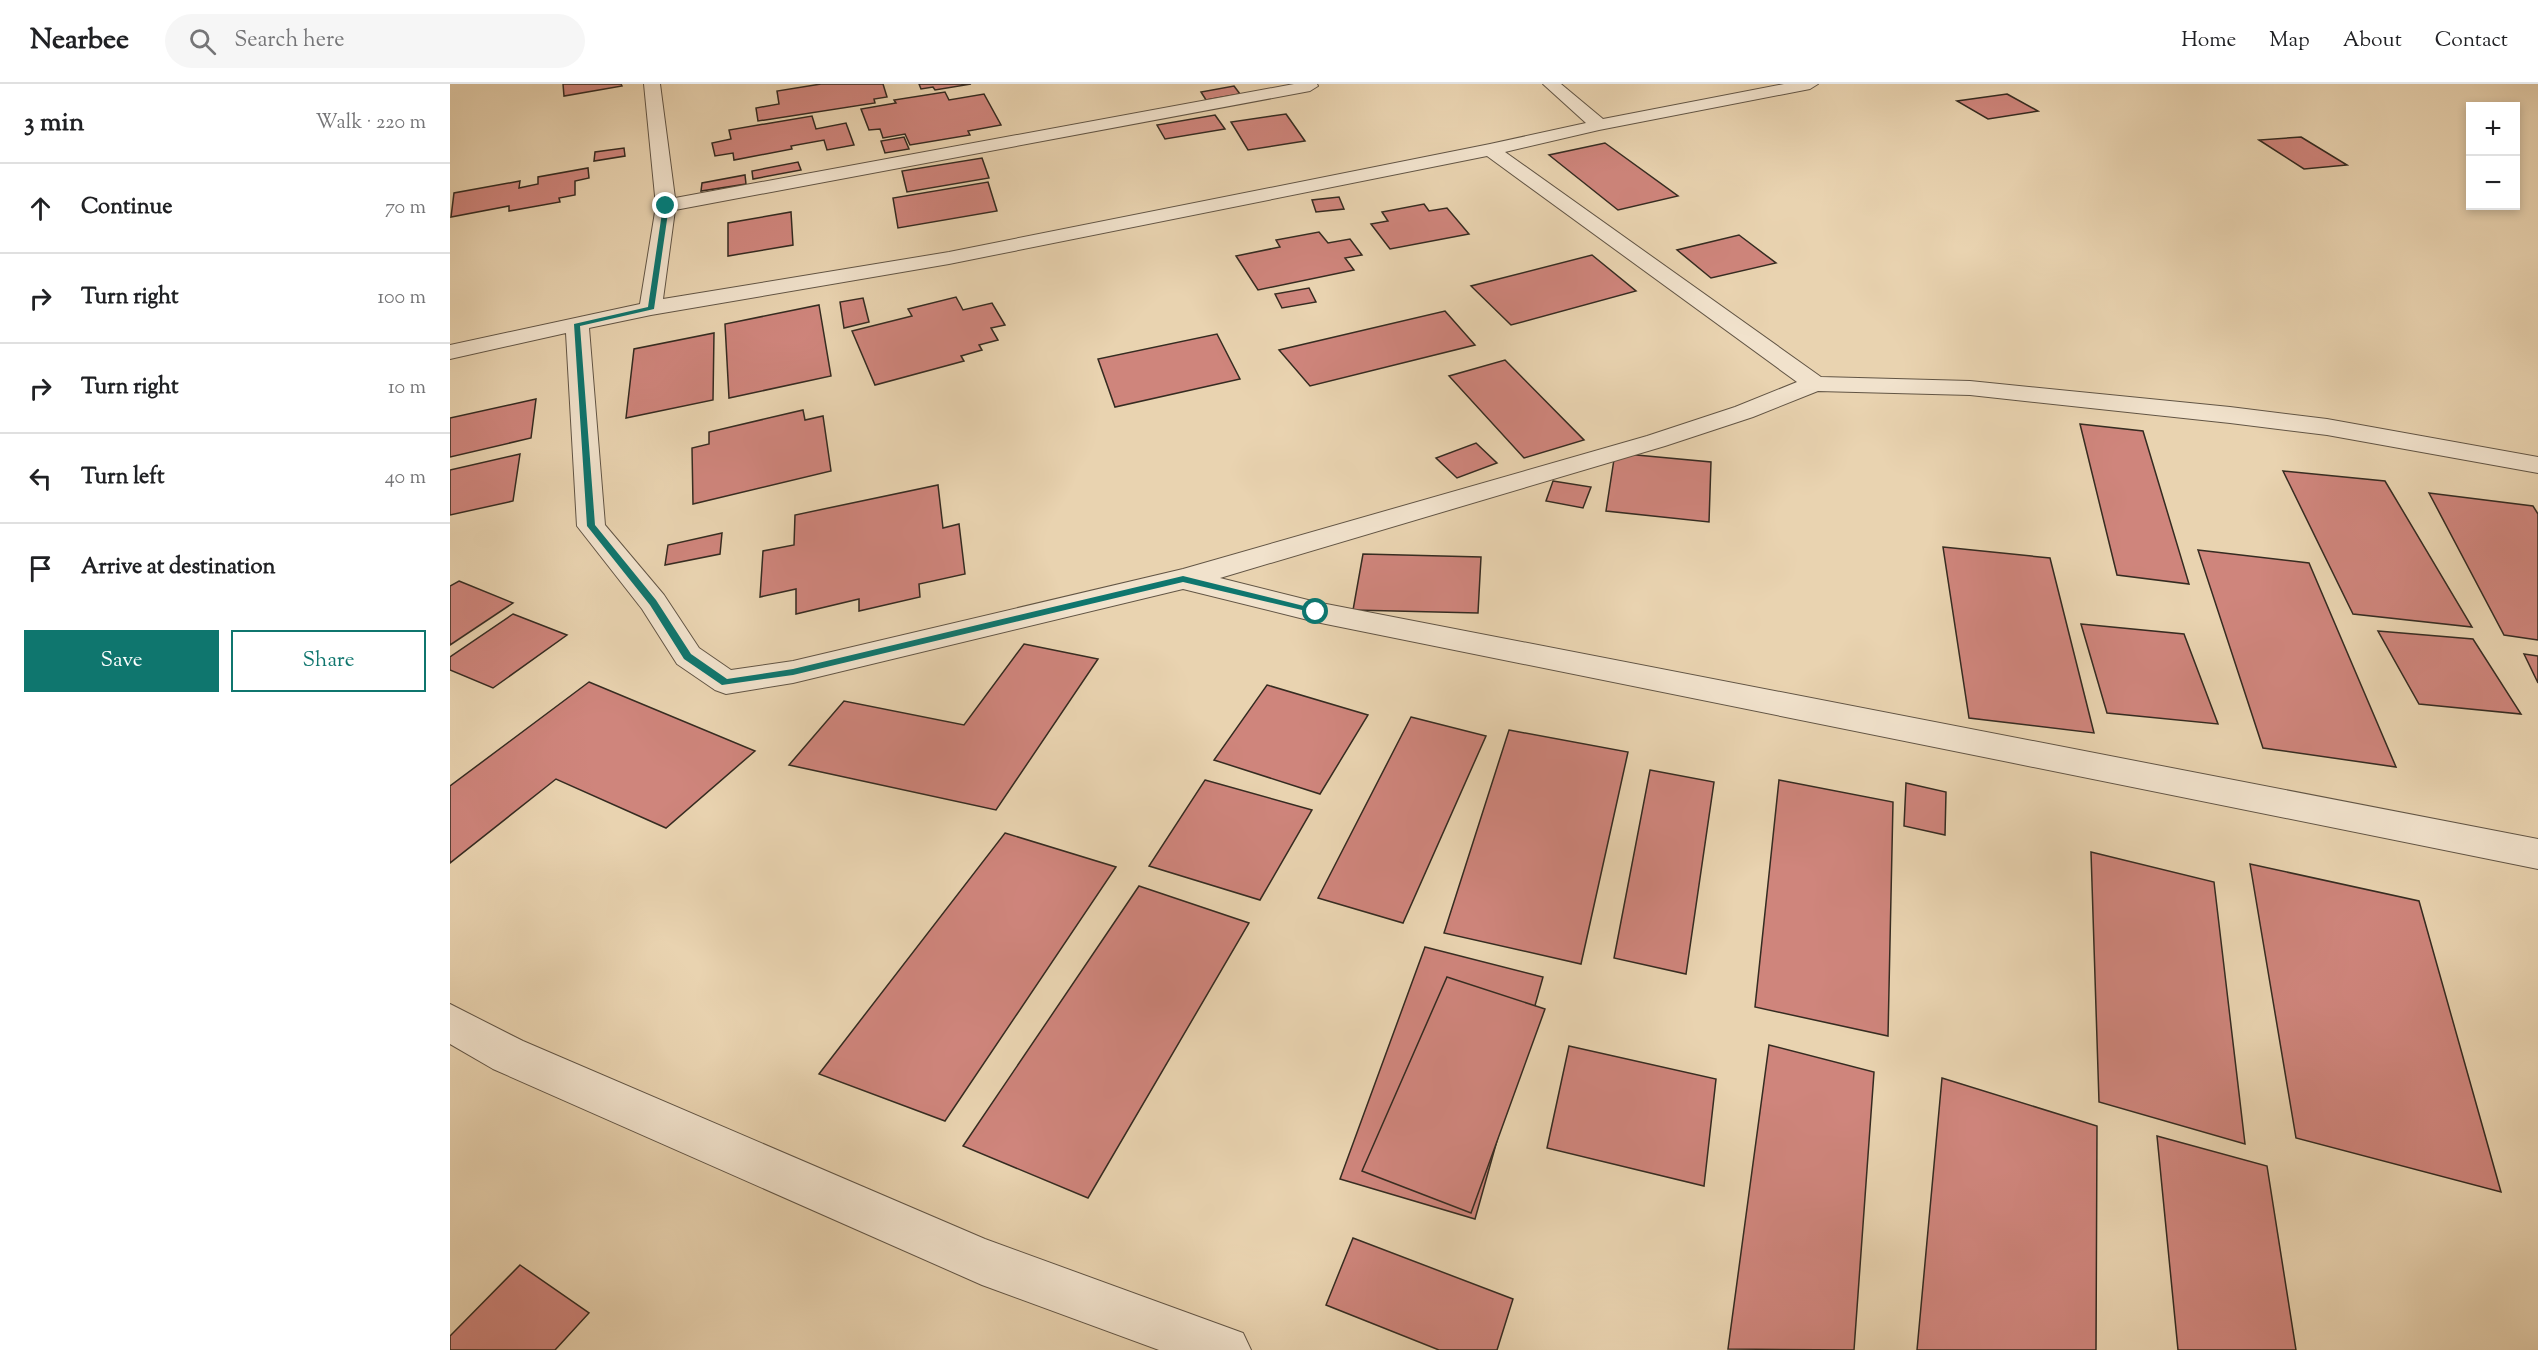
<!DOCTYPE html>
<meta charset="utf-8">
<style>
body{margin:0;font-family:"Sorts Mill Goudy",serif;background:#f6f6f6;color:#202124}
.controls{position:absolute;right:18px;top:18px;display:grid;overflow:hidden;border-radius:0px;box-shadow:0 3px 9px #0003}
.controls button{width:54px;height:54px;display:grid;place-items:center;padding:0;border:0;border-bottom:2px solid #e0e0e0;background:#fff;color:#202124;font:30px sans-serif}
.stop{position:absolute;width:18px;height:18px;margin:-14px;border:4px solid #0f766e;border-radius:50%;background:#fff}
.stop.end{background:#0f766e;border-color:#fff;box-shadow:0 2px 6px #0008}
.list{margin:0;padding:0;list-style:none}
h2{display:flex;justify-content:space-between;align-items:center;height:78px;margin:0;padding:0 24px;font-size:26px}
h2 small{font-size:20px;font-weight:400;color:#757577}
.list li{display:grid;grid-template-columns:39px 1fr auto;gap:18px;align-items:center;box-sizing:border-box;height:90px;padding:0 24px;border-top:2px solid #e0e0e0}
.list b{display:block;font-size:22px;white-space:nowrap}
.list em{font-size:20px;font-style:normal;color:#757577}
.actions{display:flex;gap:12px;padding:18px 24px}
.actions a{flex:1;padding:14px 0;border:2px solid #0f766e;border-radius:0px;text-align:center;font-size:21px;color:#0f766e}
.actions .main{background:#0f766e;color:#fff}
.icon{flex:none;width:33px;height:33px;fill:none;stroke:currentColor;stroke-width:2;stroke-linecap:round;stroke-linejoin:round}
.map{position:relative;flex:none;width:2088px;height:1266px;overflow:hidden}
header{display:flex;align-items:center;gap:36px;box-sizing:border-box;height:84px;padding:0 30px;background:#fff;border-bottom:2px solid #e0e0e0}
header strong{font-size:28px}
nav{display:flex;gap:33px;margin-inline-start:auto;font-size:21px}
.search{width:420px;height:54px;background:#f6f6f6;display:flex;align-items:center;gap:15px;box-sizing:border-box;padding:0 21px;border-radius:33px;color:#757577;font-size:22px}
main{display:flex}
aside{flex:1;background:#fff}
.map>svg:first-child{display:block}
.building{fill:#cf857c;stroke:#352b21;stroke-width:1.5}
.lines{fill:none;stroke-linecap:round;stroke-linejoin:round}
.minor-casing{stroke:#625545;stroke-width:2}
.minor{fill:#f1e2cc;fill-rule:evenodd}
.route{fill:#0f766e}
</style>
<header>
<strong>Nearbee</strong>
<div class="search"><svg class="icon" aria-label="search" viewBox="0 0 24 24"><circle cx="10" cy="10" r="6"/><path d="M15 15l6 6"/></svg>Search here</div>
<nav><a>Home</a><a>Map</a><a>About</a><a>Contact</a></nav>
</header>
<main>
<aside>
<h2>3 min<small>Walk · 220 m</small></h2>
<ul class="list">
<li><svg class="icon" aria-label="ahead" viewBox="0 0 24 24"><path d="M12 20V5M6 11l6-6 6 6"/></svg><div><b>Continue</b></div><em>70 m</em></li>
<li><svg class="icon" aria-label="right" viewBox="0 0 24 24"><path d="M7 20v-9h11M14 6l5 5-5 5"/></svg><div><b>Turn right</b></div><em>100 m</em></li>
<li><svg class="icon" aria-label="right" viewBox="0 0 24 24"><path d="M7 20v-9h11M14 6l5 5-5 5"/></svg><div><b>Turn right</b></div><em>10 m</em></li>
<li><svg class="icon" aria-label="left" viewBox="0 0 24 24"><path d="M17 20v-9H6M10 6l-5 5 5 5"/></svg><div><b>Turn left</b></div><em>40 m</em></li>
<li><svg class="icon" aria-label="arrive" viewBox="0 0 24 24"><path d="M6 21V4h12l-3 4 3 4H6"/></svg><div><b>Arrive at destination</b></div></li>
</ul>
<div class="actions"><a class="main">Save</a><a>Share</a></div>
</aside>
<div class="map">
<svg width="2088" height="1266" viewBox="0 0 2088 1266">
<rect width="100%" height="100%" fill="#e9d3b0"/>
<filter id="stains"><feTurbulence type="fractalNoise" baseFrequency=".00333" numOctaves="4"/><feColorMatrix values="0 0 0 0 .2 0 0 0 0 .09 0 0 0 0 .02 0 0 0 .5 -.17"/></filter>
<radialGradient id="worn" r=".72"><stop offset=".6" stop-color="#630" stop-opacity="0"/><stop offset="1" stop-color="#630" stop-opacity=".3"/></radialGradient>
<g class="building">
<polygon points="113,0 171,0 172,2 114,12"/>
<polygon points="371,0 433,0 437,13 424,15 425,19 308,37 306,24 329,20 327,7"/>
<polygon points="469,0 521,0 485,6 483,3 471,5"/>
<polygon points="784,2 790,10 756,16 751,8"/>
<polygon points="495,8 499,16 534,10 551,41 518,47 520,51 460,61 455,50 433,54 430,45 419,46 411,25 446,19 444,16"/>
<polygon points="1557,10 1588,27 1538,35 1507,17"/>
<polygon points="836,30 855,57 798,66 781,38"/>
<polygon points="765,31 775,45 715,55 707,41"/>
<polygon points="362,32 366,45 396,39 404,61 377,66 374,56 341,62 342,65 284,76 283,69 265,72 262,59 281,55 279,46"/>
<polygon points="454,53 459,65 435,69 431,57"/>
<polygon points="1851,53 1897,81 1854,85 1809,56"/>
<polygon points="1155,59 1228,112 1168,126 1099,71"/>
<polygon points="174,64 175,72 144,77 145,68"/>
<polygon points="532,74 539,94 457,108 452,87"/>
<polygon points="348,78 351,86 303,95 302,87"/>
<polygon points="138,84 139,94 125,97 125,111 109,114 110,118 59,127 59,122 1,133 4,109 70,97 69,104 88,100 88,93"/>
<polygon points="295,91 296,100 251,107 252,99"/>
<polygon points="538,98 547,127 448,144 443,114"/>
<polygon points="889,113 894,125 866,128 862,116"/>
<polygon points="974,120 979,127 997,124 1019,150 940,165 921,140 938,137 932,128"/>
<polygon points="341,128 343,161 278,172 278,139"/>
<polygon points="869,148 878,159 900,155 912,171 895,174 904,186 808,206 786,172 830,163 826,156"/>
<polygon points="1289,151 1326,179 1261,194 1227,166"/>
<polygon points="1142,171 1186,207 1061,241 1021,202"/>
<polygon points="859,204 866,218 832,224 825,210"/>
<polygon points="506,213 513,226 542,219 555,241 541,244 548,256 529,261 532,266 511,272 514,277 425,301 402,247 462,232 458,225"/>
<polygon points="413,214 419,238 394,244 390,218"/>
<polygon points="369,221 381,292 279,314 275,240"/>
<polygon points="995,227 1025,261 860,302 829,266"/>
<polygon points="264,249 263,316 176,334 184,265"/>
<polygon points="767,250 790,295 665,323 648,275"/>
<polygon points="1055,276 1134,356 1074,374 999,292"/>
<polygon points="86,315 81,354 0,373 0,334"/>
<polygon points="353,326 355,336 373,332 381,387 243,420 242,364 259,360 259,348"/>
<polygon points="1630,340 1693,347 1739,500 1667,491"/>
<polygon points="1026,359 1047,379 1007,394 986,374"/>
<polygon points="1165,369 1261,378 1259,438 1156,427"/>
<polygon points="70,370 63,417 0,431 0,386"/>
<polygon points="1833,387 1935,397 2022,543 1903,530"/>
<polygon points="1103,397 1141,403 1133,424 1096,417"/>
<polygon points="488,401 493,444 509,440 515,490 469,500 470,513 409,527 409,515 346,530 346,505 310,513 313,467 344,461 345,431"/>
<polygon points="1979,409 2083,422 2088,430 2088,556 2054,551"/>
<polygon points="272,449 270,470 215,481 218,461"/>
<polygon points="1493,463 1600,474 1644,649 1519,634"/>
<polygon points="1748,466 1859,479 1946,683 1813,664"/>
<polygon points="913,470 1031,473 1028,529 903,526"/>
<polygon points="9,497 63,519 0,561 0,502"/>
<polygon points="63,530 117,551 43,604 0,586 0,573"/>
<polygon points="1631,540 1734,550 1768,640 1657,629"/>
<polygon points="1928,547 2023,555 2071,630 1969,620"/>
<polygon points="574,560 648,575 546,726 339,681 394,617 514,641"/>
<polygon points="2074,570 2088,572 2088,599"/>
<polygon points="139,598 305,667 216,744 106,695 0,779 0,702"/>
<polygon points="817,601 918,631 870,710 764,676"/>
<polygon points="961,633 1036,652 953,839 868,814"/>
<polygon points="1059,646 1178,668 1131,880 994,849"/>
<polygon points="1200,686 1264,698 1236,890 1164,874"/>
<polygon points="755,696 862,726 810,816 699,782"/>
<polygon points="1329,696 1443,718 1438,952 1305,923"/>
<polygon points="1456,699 1496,708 1495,751 1454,742"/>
<polygon points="555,749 666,783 495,1037 369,990"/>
<polygon points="1641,768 1764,798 1795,1060 1649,1018"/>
<polygon points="1800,780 1969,817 2051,1108 1846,1054"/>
<polygon points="689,802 799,839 638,1114 513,1062"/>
<polygon points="975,863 1093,893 1025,1135 890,1095"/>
<polygon points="997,893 1095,925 1021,1129 912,1087"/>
<polygon points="1319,961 1424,988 1404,1266 1278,1265"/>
<polygon points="1119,962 1266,995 1254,1102 1097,1064"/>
<polygon points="1492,994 1647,1042 1646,1266 1467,1266"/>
<polygon points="1707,1052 1817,1082 1846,1266 1728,1266"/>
<polygon points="903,1154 1063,1215 1047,1266 989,1266 876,1221"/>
<polygon points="70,1181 139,1229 105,1266 0,1266 0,1252"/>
</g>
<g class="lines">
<g class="minor-casing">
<g id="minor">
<path d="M194,0h16l15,114 619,-114h23l1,2 -8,5 -635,119 -12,89 286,-47 541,-108 96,-21 -43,-39h18l42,35 181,-35h34l-8,5 -211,41 -94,22 316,225 149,4 260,26 97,12 211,38v16l-211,-38 -97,-12 -260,-28 -152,-4 -65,26 -88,29 -445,132 96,24 1222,237v30l-1222,-247 -133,-33 -390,94 -67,11 -11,-4 -38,-26 -35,-55 -65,-83 -11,-193 -116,26v-14l190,-41 16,-98zM1037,72l310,226 -62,25 -88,29 -464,133 -390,92 -62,9 -32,-22 -35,-53 -59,-70 -16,-197 62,-13 298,-51z"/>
<polygon points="0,920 73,957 535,1155 793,1249 801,1266 709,1266 532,1201 43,985 0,960"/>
</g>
</g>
<use href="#minor" class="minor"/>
</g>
<polygon class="route" points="216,120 219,122 204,225 130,242 145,441 206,516 241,570 277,595 343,585 733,492 866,525 869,526 869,530 733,498 343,591 272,601 234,575 200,521 137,442 124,240 198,223 213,122"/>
<rect width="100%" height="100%" filter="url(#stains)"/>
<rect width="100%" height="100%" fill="url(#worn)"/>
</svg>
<div class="controls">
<button>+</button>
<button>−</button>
</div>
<div class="stop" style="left:866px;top:528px"></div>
<div class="stop end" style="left:216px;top:122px"></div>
</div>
</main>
